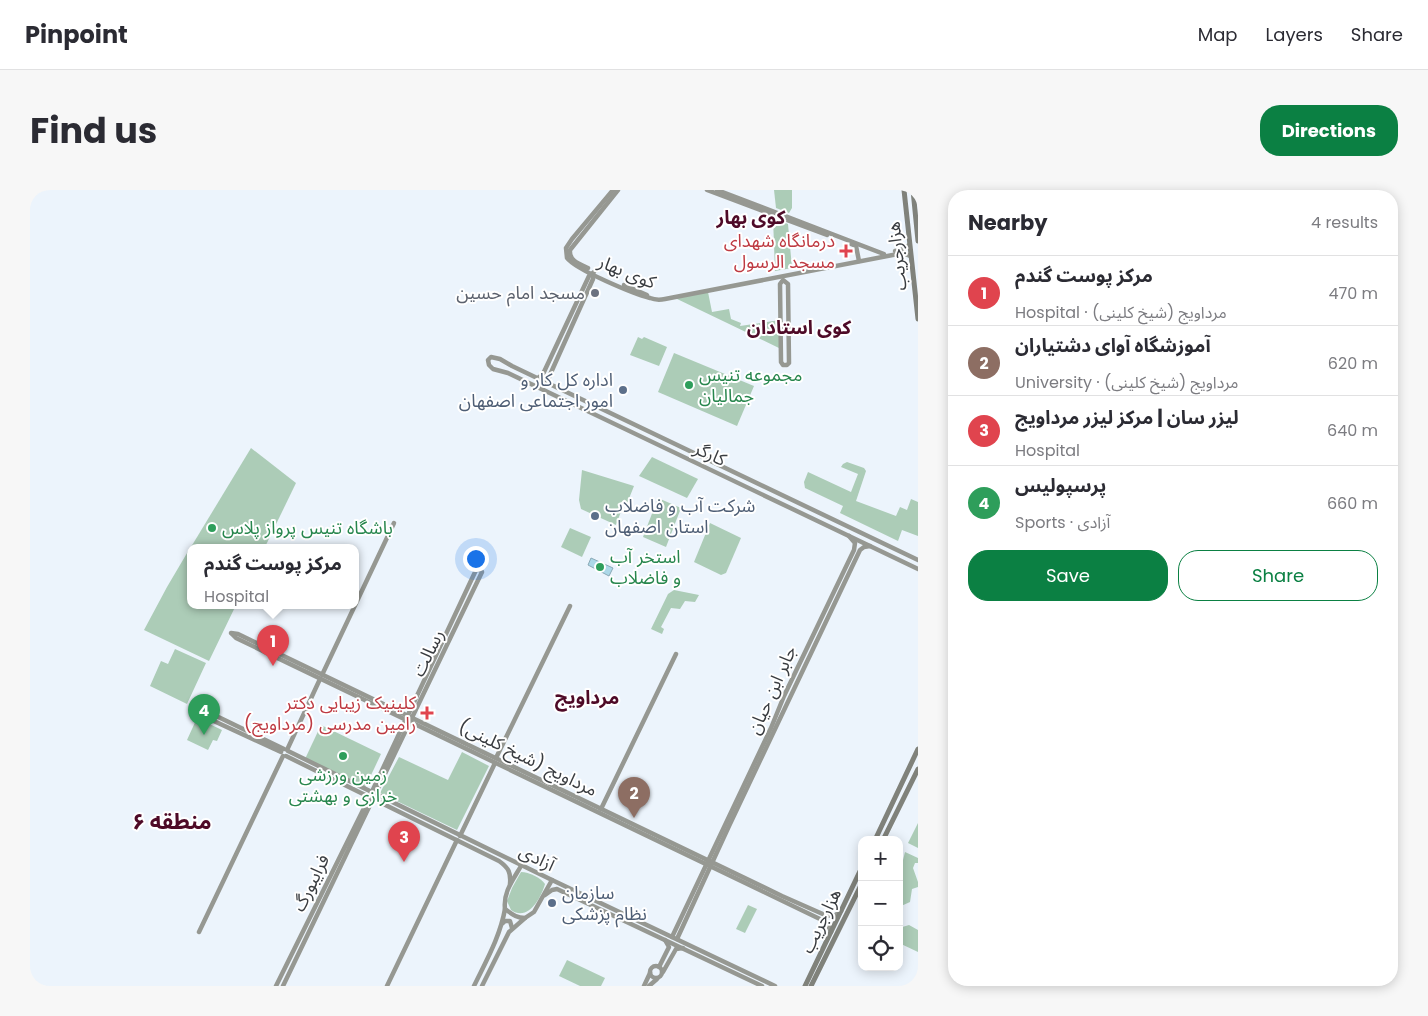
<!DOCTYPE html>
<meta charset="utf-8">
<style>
body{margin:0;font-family:Poppins,"Noto Sans Arabic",sans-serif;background:#f7f7f7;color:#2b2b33}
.controls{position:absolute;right:15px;bottom:15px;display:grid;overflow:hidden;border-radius:10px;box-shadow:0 2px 12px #0003}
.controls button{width:45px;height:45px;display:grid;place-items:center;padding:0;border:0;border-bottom:1px solid #e1e1e2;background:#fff;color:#2b2b33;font:25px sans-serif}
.you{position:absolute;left:445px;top:368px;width:18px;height:18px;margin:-12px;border:4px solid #fff;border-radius:50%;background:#1a73e8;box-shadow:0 0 0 8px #1a73e833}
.badge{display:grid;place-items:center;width:32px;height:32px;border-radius:50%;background:#0b8043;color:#fff;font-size:16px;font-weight:700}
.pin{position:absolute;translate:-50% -41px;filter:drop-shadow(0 1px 2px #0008)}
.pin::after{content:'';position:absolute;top:26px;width:18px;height:15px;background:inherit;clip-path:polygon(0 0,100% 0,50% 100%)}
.popup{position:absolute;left:157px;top:354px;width:172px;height:65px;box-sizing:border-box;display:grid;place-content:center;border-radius:10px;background:#fff;filter:drop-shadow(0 1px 4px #0005);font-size:16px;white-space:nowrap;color:#7c7c81}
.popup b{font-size:19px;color:#2b2b33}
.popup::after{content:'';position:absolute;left:50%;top:100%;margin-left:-10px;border:10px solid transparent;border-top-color:#fff}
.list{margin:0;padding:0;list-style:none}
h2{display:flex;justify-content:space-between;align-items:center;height:65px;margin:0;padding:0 20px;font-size:21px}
h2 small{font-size:16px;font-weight:400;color:#7c7c81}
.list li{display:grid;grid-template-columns:32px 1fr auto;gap:15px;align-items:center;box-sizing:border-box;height:70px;padding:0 20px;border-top:1px solid #e1e1e2}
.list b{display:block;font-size:19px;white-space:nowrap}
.list p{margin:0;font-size:16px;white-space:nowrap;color:#7c7c81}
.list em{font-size:16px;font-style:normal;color:#7c7c81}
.actions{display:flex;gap:10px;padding:15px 20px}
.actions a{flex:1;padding:11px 0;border:1px solid #0b8043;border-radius:20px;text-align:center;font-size:18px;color:#0b8043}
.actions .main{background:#0b8043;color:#fff}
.icon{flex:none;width:28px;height:28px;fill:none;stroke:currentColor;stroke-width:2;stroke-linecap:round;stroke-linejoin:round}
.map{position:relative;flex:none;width:888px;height:796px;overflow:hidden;border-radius:20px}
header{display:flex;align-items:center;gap:30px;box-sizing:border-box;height:70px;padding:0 25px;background:#fff;border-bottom:1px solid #e1e1e2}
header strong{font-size:24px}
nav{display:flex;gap:28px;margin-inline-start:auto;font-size:18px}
.intro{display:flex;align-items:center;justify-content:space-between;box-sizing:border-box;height:120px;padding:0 30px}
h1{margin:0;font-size:35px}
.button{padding:12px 22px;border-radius:20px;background:#0b8043;color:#fff;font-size:18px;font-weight:700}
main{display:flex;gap:30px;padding:0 30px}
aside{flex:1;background:#fff;border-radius:20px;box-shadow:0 2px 12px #0003}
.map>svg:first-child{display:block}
.green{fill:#acccb7}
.water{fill:#acd8e8;stroke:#8aa9b6}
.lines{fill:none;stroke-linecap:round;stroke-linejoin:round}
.secondary{stroke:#969892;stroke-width:4.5}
.primary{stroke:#80827b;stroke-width:5}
.health-dot{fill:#e0444e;stroke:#fff;stroke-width:2}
.worship-dot{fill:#6b7280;stroke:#fff;stroke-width:2}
.leisure-dot{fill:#2e9e5b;stroke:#fff;stroke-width:2}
.service-dot{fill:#5c6f8a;stroke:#fff;stroke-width:2}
.labels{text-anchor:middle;stroke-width:4;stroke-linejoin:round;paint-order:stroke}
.health-label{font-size:18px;fill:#be3a42;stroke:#fff;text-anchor:end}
.street-label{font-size:18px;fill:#393c40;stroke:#fff}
.worship-label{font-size:18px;fill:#5b616d;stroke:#fff;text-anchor:end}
.leisure-label{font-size:18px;fill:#27864d;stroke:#fff;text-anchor:start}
.service-label{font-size:18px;fill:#4e5e75;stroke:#fff;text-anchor:start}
.neighbourhood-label{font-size:19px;font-weight:bold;fill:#4e0a27;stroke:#fff}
.district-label{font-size:22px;font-weight:bold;fill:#4e0a27;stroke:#fff}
</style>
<header>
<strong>Pinpoint</strong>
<nav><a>Map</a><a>Layers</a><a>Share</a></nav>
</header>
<div class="intro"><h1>Find us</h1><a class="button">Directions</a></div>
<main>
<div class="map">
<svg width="888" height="796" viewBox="0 0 888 796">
<rect width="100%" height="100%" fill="#ecf4fc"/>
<g class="green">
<polygon points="744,0 762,0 762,18 759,23 746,18"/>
<polygon points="743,28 758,34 762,78 745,81"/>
<polygon points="678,102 682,122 699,119 701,129 711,133 710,136 750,130 751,159 645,108"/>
<polygon points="608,147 612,149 614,147 637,157 629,176 600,165"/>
<polygon points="644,163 724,196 707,236 628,202"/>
<polygon points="221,258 266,293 235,357 161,357"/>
<polygon points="622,267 668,289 657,308 609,286"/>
<polygon points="817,272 834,278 836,281 826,311 866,326 870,317 877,320 881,309 888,312 888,346 872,340 868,351 810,323 813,316 775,298 774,292 778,282 821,302 828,284 811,277 813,274"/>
<polygon points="552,280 604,296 596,316 593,316 586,335 551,319 549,310"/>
<polygon points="628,308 651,318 636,357 613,347"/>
<polygon points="680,333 711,348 696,383 691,385 664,372"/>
<polygon points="540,338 561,347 552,367 531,357"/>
<polygon points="160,358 160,415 206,415 179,471 114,440 137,397"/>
<polygon points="644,400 669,405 665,412 655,411 650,419 641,418 631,437 634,439 632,444 621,439 638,404"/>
<polygon points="145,459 176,473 157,514 120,496 131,471 138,474"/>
<polygon points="167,528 192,540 187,551 183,550 178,560 157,550"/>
<polygon points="291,535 351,564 335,598 275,569"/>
<polygon points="432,562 459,576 427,640 350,603 369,567 418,590"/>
<polygon points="888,633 888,658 878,653"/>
<polygon points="875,662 888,668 888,673 885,673 883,678 888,692 888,697 882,699 880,712 869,717 869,686"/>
<path d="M491,682c8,0 20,6 24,12 -4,14 -17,38 -34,26l-4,-9 5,-13z"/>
<polygon points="718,715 727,719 715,743 706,739"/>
<polygon points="879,735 888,740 888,762 869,753 869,738"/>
<polygon points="537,770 575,788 571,796 550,796 529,786"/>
</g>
<polygon class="water" points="561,368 583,378 579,386 558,375"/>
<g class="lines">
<g class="secondary">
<path d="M583,0l-41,49 -6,9 1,10c9,12 67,36 83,40 5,2 10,2 15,1l238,-46 7,3"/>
<polyline points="677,0 797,45"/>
<polyline points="687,0 854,64 854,66"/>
<polyline points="821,54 826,56 829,71"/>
<polyline points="865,61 874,59 879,55"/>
<path d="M558,78c-9,-4 -19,-7 -18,-18l48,-60"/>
<polygon points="753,90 758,94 759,173 757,175 753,175 751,172 750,94"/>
<polyline points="594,95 617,105"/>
<polyline points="508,188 513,184 559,86 564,82"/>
<polyline points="518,193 519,187 563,89 563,84"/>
<polyline points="888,370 482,176 470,169 461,167 458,170 459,175 463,179 478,183 888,379"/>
<polyline points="201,443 208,444 752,706 795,725 804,726 811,721"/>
<polyline points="202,444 206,448 792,730 798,735 801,742"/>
<polyline points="292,485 364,333"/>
<polyline points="257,560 290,489"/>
<polyline points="258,561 522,690 745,796"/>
<polyline points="251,562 173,526 173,523 176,521 254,559"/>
<path d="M256,566l213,105c10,7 12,12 11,23"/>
<polyline points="466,568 540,416"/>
<polyline points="571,619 646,464"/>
<polyline points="430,646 465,573"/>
<path d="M491,676c-8,14 -18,26 -16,43 7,5 11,9 20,9"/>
<polyline points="515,705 522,700 527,699 732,796"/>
<polyline points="473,733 475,731 480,731 482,738"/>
<polyline points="169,742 253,566"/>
<polyline points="642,747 741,538 754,506 824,360 825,353 819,346"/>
<polyline points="647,749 699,636 830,360 834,357 840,356"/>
<circle cx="626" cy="782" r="6"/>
<polyline points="629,777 639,757 635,750"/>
<polyline points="633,782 646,759 653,758"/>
<polyline points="246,796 339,608 446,380 451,380 452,382 253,796"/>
<polyline points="357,796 427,650"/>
<path d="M444,796c12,-25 26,-49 31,-77"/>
<polyline points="452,796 479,742 495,728 504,722 522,690"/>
<polyline points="614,796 620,783"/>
<polyline points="619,796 627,789"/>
</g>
<g class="primary">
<polyline points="874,0 888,129"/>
<polyline points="883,0 888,51"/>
<polyline points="845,650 888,559"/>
<polyline points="853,650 888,579"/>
<polyline points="775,796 832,677"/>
<polyline points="781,796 832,693"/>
</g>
</g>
<g class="health-dot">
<path d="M813.5 53.5h5v5h5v5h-5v5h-5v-5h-5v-5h5z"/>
<path d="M394.5 515.5h5v5h5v5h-5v5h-5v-5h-5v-5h5z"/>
</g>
<circle class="worship-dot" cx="565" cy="103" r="5"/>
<g class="leisure-dot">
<circle cx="659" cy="195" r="5"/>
<circle cx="182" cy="338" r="5"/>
<circle cx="570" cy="377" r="5"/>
<circle cx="313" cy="566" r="5"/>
</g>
<g class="service-dot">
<circle cx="593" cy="200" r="5"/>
<circle cx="565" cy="326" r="5"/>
<circle cx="522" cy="713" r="5"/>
</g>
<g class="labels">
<g class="health-label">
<text x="805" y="57">درمانگاه شهدای<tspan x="805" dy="21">مسجد الرسول</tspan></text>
<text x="386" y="519">کلینیک زیبایی دکتر<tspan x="386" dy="21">رامین مدرسی (مرداویج)</tspan></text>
</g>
<g class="street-label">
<text transform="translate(867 66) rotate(-96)" y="6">هزارجریب</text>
<text transform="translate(597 82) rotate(22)" y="6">کوی بهار</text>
<text transform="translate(680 264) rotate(25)" y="6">کارگر</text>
<text transform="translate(398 463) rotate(-64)" y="6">رسالت</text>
<text transform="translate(742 500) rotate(-66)" y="6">جابر ابن حیان</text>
<text transform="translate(498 568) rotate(26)" y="6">مرداویج (شیخ کلینی)</text>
<text transform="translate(507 668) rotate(26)" y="6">آزادی</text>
<text transform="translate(281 693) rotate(-64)" y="6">فرایبورگ</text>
<text transform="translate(791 731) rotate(-64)" y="6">هزارجریب</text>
</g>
<g class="worship-label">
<text x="555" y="109">مسجد امام حسین</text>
</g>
<g class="leisure-label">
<text x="669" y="191">مجموعه تنیس<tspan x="669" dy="21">جمالیان</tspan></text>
<text x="192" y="344">باشگاه تنیس پرواز پلاس</text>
<text x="580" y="373">استخر آب<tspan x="580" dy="21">و فاضلاب</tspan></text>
<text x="313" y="591" text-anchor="middle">زمین ورزشی<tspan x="313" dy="21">خرازی و بهشتی</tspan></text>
</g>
<g class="service-label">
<text x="583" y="196" text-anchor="end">اداره کل کار و<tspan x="583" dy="21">امور اجتماعی اصفهان</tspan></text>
<text x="575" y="322">شرکت آب و فاضلاب<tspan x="575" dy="21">استان اصفهان</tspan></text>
<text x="532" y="709">سازمان<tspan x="532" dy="21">نظام پزشکی</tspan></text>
</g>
<g class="neighbourhood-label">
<text x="721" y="34">کوی بهار</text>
<text x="769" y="144">کوی استادان</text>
<text x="557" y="514">مرداویج</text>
</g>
<g class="district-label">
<text x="142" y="639">منطقه ۶</text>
</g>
</g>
</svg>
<div class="controls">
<button>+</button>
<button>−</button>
<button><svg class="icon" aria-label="locate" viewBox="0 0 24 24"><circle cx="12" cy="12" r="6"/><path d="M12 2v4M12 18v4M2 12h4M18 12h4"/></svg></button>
</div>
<div class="you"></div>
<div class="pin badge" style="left:243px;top:476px;background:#e0444e">1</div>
<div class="popup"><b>مرکز پوست گندم</b>Hospital</div>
<div class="pin badge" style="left:604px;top:628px;background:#8d6e63">2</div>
<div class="pin badge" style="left:374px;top:672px;background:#e0444e">3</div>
<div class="pin badge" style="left:174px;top:545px;background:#2e9e5b">4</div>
</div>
<aside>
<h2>Nearby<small>4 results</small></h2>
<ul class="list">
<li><span class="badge" style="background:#e0444e">1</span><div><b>مرکز پوست گندم</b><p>Hospital · مرداویج (شیخ کلینی)</p></div><em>470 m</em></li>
<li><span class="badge" style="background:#8d6e63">2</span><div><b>آموزشگاه آوای دشتیاران</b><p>University · مرداویج (شیخ کلینی)</p></div><em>620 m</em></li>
<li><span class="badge" style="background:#e0444e">3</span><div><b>لیزر سان | مرکز لیزر مرداویج</b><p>Hospital</p></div><em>640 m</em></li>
<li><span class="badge" style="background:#2e9e5b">4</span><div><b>پرسپولیس</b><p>Sports · آزادی</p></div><em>660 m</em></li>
</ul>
<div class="actions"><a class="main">Save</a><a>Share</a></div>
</aside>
</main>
